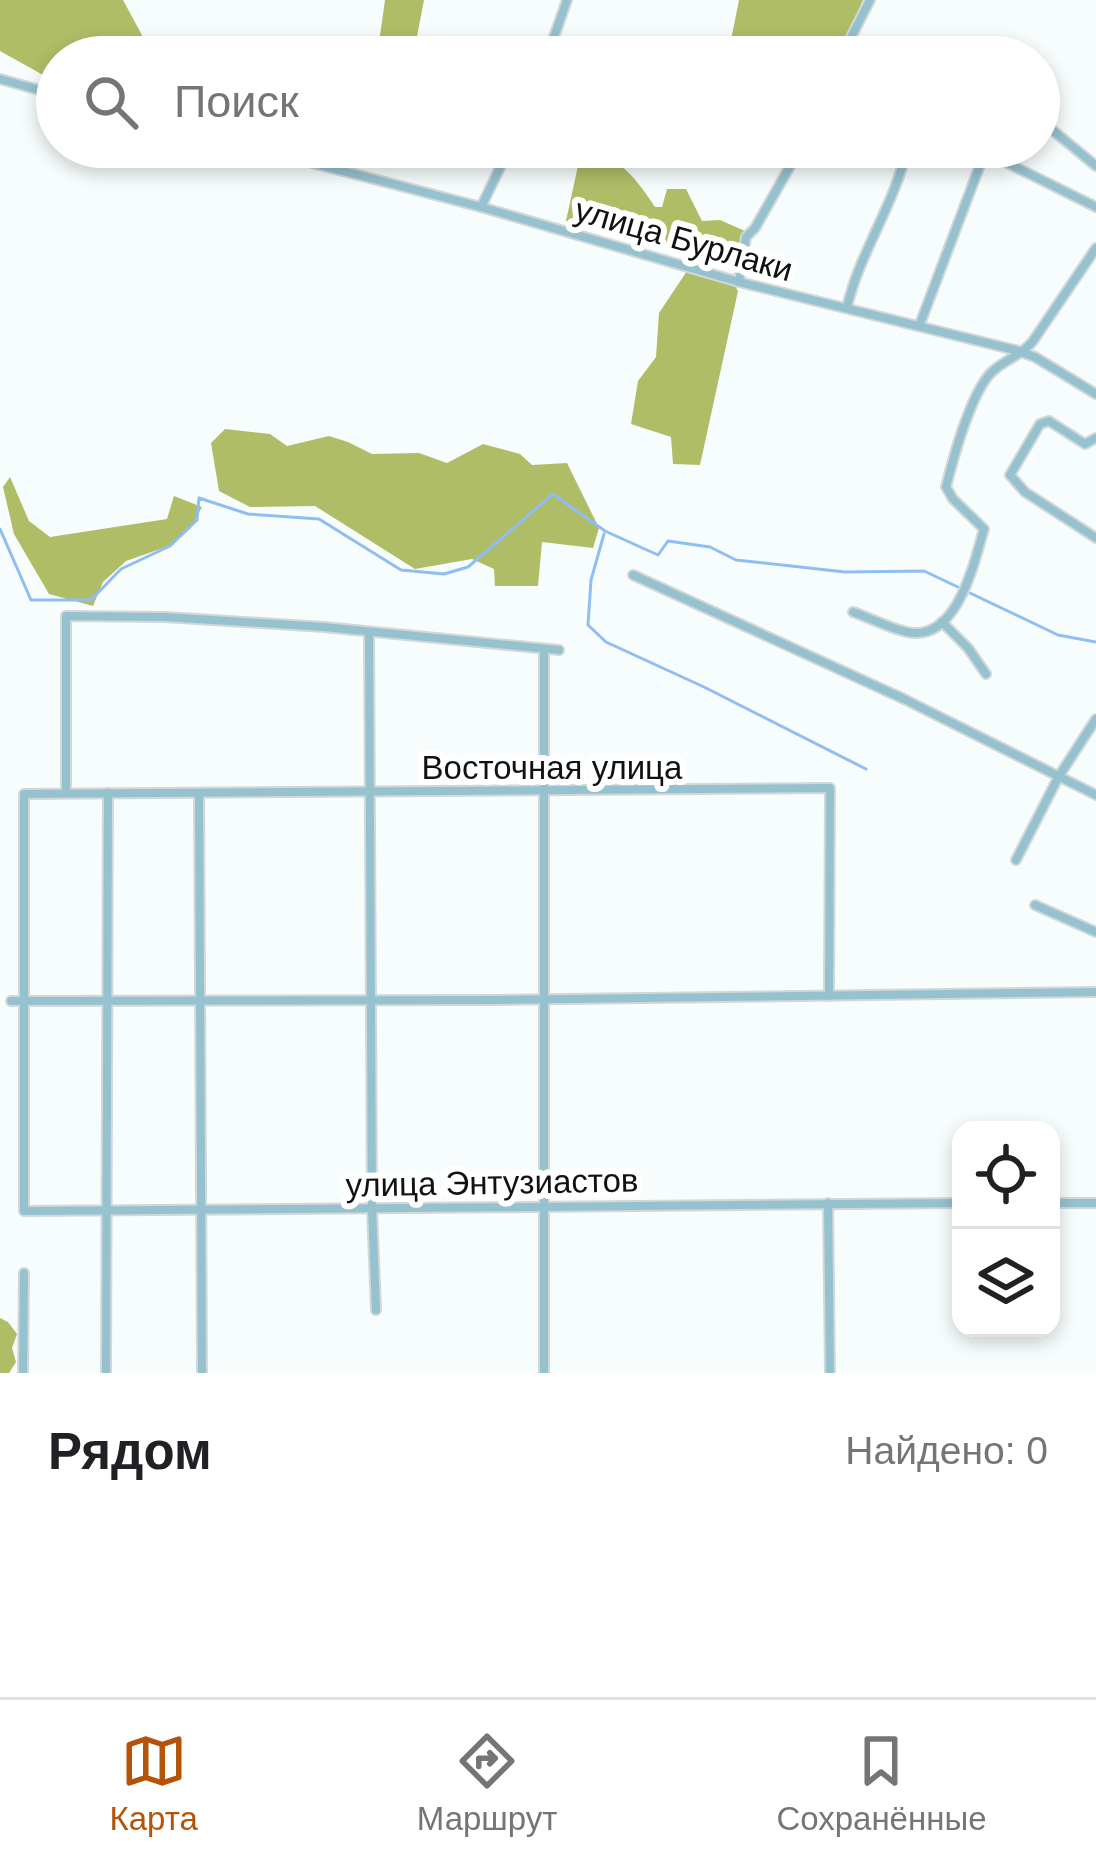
<!DOCTYPE html>
<html lang="ru">
<meta charset="utf-8">
<style>
body{margin:0;font-family:Helvetica,sans-serif;background:#f2f2f2;color:#202124}
.controls{position:absolute;right:36px;bottom:36px;display:grid;overflow:hidden;border-radius:24px;box-shadow:0 6px 18px #0003}
.controls button{width:108px;height:108px;display:grid;place-items:center;padding:0;border:0;border-bottom:3px solid #e0e0e0;background:#fff;color:#202124;font:60px sans-serif}
.list{margin:0;padding:0;list-style:none}
h2{display:flex;justify-content:space-between;align-items:center;height:156px;margin:0;padding:0 48px;font-size:51px}
h2 small{font-size:39px;font-weight:400;color:#757577}
.icon{flex:none;width:66px;height:66px;fill:none;stroke:currentColor;stroke-width:2;stroke-linecap:round;stroke-linejoin:round}
.map{position:relative;flex:none;width:1096px;height:1373px;overflow:hidden}
.search{position:absolute;background:#fff;box-shadow:0 6px 18px #0003;left:36px;right:36px;top:36px;height:132px;display:flex;align-items:center;gap:30px;box-sizing:border-box;padding:0 42px;border-radius:66px;color:#757577;font-size:45px}
.sheet{height:324px;background:#fff}
nav{display:flex;justify-content:space-around;align-items:center;box-sizing:border-box;height:168px;border-top:3px solid #e0e0e0;background:#fff;font-size:33px;color:#757577}
nav a{display:grid;justify-items:center;gap:6px}
nav .on{color:#b45309}
.map>svg:first-child{display:block}
.forest{fill:#afbd67}
.lines{fill:none;stroke-linecap:round;stroke-linejoin:round}
.stream{stroke:#90bdf2;stroke-width:3}
.minor-casing{stroke:#d2d7d7;stroke-width:12}
.minor{stroke:#96c2d0;stroke-width:8}
.labels{text-anchor:middle;stroke-width:12;stroke-linejoin:round;paint-order:stroke}
.street-label{font-size:33px;fill:#101212;stroke:#fff}
</style>
<div class="map">
<svg width="1096" height="1373" viewBox="0 0 1096 1373">
<rect width="100%" height="100%" fill="#f7fdfc"/>
<g class="forest">
<polygon points="0,0 123,0 150,50 189,50 212,57 57,57 57,79 43,75 0,51"/>
<polygon points="385,0 424,0 413,57 377,57"/>
<polygon points="739,0 863,0 837,57 723,57 729,50"/>
<polygon points="313,147 400,147 393,168"/>
<path d="M584,151c33,1 54,30 71,56h7l5,-18h19l16,32 18,-1 25,11 -13,31 -166,-41 13,-60z"/>
<polygon points="687,271 733,283 738,291 700,465 673,464 671,437 631,424 638,381 656,357 659,313"/>
<polygon points="225,429 270,434 287,446 329,436 348,442 372,454 419,453 447,463 483,444 520,454 532,465 567,463 599,528 593,548 542,542 538,586 495,586 494,569 472,559 415,569 315,506 250,507 219,491 211,443"/>
<polygon points="10,477 29,521 50,537 167,519 174,496 202,507 190,529 169,546 126,561 103,582 93,606 49,594 14,534 3,487"/>
<polygon points="0,1318 8,1322 17,1334 12,1348 16,1362 9,1373 0,1373"/>
</g>
<g class="lines">
<g class="stream">
<polyline points="0,529 31,600 91,600 121,569 170,546 197,520 199,498 248,514 319,519 401,570 444,574 468,567 553,494 605,531 658,555 668,541 710,547 736,560 845,572 924,571 960,588"/>
<polyline points="604,534 591,580 588,625 606,642 704,687 866,769"/>
<polyline points="970,593 1058,635 1096,642"/>
</g>
<g class="minor-casing">
<g id="minor">
<polyline points="547,57 567,0"/>
<polyline points="841,57 870,0"/>
<polyline points="0,79 57,95"/>
<polyline points="1039,119 1096,166"/>
<polyline points="251,147 481,207 739,282 1015,350 1035,357 1096,394"/>
<polyline points="481,207 510,147"/>
<polyline points="739,282 746,237 755,228 801,147"/>
<path d="M847,307c13,-56 49,-104 60,-160"/>
<polyline points="920,324 985,152 1096,207"/>
<polyline points="1096,438 1085,444 1049,421 1040,424 1010,475 1025,492 1096,538"/>
<polyline points="633,575 904,699 1096,795"/>
<path d="M853,612c17,6 36,16 54,20 50,11 67,-69 77,-103l-31,-30 -7,-12c7,-28 26,-99 48,-117 14,-12 28,-15 39,-29l63,-93"/>
<polyline points="942,622 968,648 986,674"/>
<polyline points="369,634 372,1208 376,1310"/>
<polyline points="544,649 544,1373"/>
<polyline points="66,793 66,616 165,617 324,627 559,650"/>
<polyline points="199,793 202,1373"/>
<polyline points="1016,860 1059,776 1096,719"/>
<polyline points="1035,905 1096,932"/>
<path d="M829,996l1,-208 -806,6v417c312,-1 625,-6 937,-8"/>
<polyline points="11,1001 497,1000 1096,992"/>
<polyline points="828,1203 830,1373"/>
<polyline points="1051,1203 1096,1203"/>
<polyline points="23,1373 24,1273"/>
<polyline points="106,1373 108,793"/>
</g>
</g>
<use href="#minor" class="minor"/>
</g>
<g class="labels">
<g class="street-label">
<text transform="translate(684 239) rotate(16)" y="12">улица Бурлаки</text>
<text x="552" y="779">Восточная улица</text>
<text transform="translate(492 1182) rotate(-1)" y="12">улица Энтузиастов</text>
</g>
</g>
</svg>
<div class="controls">
<button><svg class="icon" aria-label="locate" viewBox="0 0 24 24"><circle cx="12" cy="12" r="6"/><path d="M12 2v4M12 18v4M2 12h4M18 12h4"/></svg></button>
<button><svg class="icon" aria-label="layers" viewBox="0 0 24 24"><path d="M12 4l9 5-9 5-9-5zM3 14l9 5 9-5"/></svg></button>
</div>
<div class="search"><svg class="icon" aria-label="search" viewBox="0 0 24 24"><circle cx="10" cy="10" r="6"/><path d="M15 15l6 6"/></svg>Поиск</div>
</div>
<section class="sheet">
<h2>Рядом<small>Найдено: 0</small></h2>
<ul class="list">
</ul>
</section>
<nav>
<a class="on"><svg class="icon" aria-label="map" viewBox="0 0 24 24"><path d="M3 6l6-2 6 2 6-2v14l-6 2-6-2-6 2zM9 4v14M15 6v14"/></svg>Карта</a>
<a><svg class="icon" aria-label="directions" viewBox="0 0 24 24"><path d="M12 3l9 9-9 9-9-9zM9 14v-3h6M13 9l2 2-2 2"/></svg>Маршрут</a>
<a><svg class="icon" aria-label="saved" viewBox="0 0 24 24"><path d="M7 4h10v16l-5-4-5 4z"/></svg>Сохранённые</a>
</nav>
